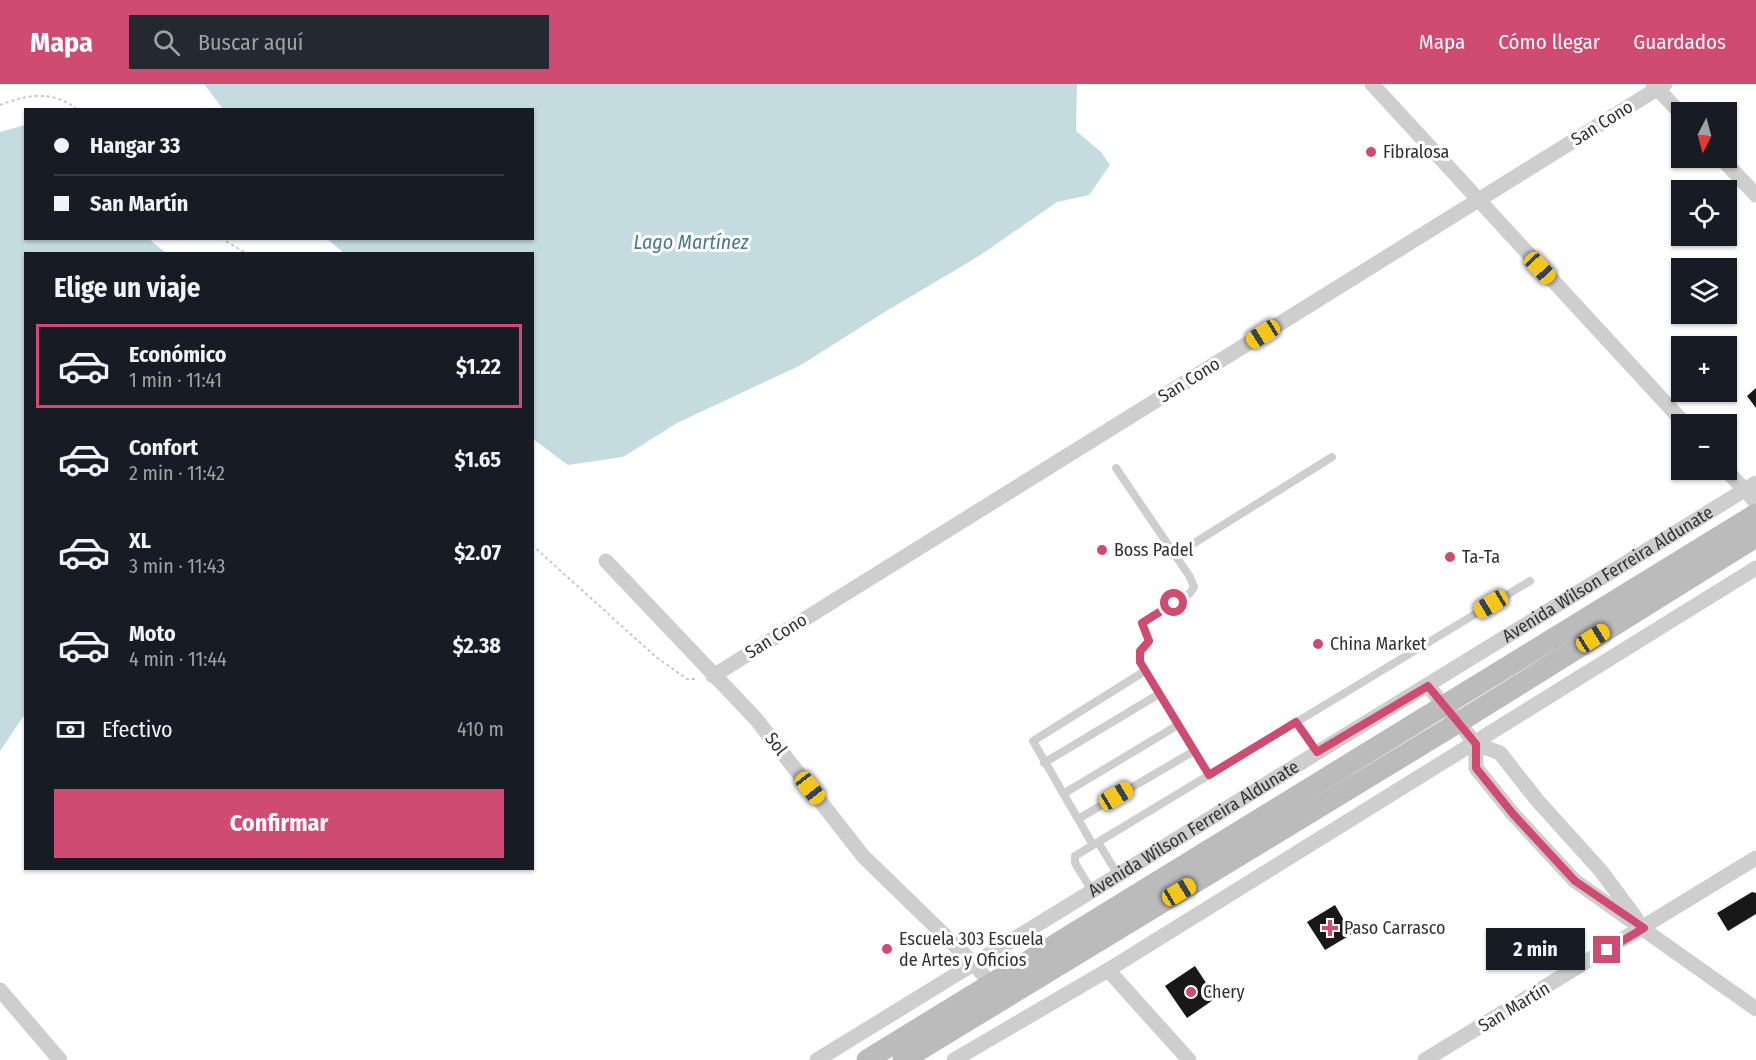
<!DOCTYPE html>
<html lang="es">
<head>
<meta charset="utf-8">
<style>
	body { margin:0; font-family:"Fira Sans Condensed",sans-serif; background:#242831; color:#f1f3f6; height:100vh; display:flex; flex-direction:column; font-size:22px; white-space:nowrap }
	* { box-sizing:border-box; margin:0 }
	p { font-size:20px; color:#9ea1a6 }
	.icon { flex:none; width:33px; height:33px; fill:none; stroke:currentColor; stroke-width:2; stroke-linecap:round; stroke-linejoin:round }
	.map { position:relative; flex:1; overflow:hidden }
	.panel { position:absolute; left:24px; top:168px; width:510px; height:618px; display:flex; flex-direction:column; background:#171b24; border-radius:0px; box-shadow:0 2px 4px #0004 }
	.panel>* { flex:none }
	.guide { position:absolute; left:24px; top:24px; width:510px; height:132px; border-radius:0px; box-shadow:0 2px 4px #0004; display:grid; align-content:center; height:132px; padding:0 30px; background:#171b24 }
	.needle { width:39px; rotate:186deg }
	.controls { position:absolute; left:1671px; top:18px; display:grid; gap:12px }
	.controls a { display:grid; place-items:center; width:66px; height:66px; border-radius:0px; background:#171b24; box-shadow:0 2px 4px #0004; font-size:30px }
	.end { position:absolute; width:27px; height:27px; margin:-14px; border:8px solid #d04b71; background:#fff; box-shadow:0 0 0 3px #fff }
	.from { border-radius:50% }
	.bubble { position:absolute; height:42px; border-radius:0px; background:#171b24; box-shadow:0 2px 4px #0004; font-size:20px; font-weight:700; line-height:42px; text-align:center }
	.car { position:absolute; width:18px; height:36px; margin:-18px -9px; border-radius:8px; box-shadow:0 0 4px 2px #0007; background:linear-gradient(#f5c518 24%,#345 0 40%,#f5c518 0 76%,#345 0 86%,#f5c518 0) }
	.guide b { display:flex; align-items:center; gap:21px; height:57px; font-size:22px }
	.guide b+b { border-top:2px solid #363941 }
	.guide i { width:15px; height:15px; background:#f1f3f6 }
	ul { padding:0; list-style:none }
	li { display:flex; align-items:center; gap:18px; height:84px; margin:0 12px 9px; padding:0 18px; border:3px solid transparent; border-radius:0px }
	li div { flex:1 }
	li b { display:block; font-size:22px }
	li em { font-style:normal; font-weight:700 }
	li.active { border-color:#d04b71 }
	li>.icon { width:54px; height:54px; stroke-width:1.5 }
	h2 { padding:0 30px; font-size:27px; line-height:72px }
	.pay { display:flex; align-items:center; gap:15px; height:66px; padding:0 30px; font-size:22px }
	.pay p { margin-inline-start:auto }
	.action { display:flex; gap:12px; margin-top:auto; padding:12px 30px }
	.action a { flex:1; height:69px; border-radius:0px; background:#d04b71; color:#fff; font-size:24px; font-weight:700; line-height:69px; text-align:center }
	header { display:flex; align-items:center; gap:36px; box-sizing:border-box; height:84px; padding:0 30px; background:#d04b71; color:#fff }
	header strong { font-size:28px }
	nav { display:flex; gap:33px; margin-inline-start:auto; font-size:21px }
	.search { width:420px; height:54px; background:#242831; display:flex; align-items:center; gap:15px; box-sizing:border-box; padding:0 21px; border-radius:0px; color:#9ea1a6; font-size:22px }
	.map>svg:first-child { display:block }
	.water { fill:#c4dbe0 }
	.building { fill:#181818 }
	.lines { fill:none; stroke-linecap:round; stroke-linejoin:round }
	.path { stroke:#c8c8c8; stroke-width:2; stroke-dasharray:3 3; stroke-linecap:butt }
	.service { stroke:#cecece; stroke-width:8 }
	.minor { stroke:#cecece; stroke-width:15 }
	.secondary { stroke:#bbb; stroke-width:21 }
	.route { stroke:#d04b71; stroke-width:8 }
	.poi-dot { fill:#d04b71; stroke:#fff; stroke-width:2 }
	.labels { text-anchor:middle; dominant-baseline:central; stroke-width:6; stroke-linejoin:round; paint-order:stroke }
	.street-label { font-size:18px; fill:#313131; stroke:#fff }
	.poi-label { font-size:18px; fill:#313131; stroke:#fff; text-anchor:start }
	.water-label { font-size:20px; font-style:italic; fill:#467a84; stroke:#fff }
</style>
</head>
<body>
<header>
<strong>Mapa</strong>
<div class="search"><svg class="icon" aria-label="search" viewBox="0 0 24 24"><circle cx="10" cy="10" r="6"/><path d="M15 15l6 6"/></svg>Buscar aquí</div>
<nav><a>Mapa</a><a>Cómo llegar</a><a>Guardados</a></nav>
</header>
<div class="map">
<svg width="1756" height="976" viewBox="0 0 1756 976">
	<rect width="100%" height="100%" fill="#fff"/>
	<path class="water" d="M 204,0 L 1077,0 L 1076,47 L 1101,68 L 1110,81 L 1089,111 L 1057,118 L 979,172 L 883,229 L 801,281 L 677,339 L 623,373 L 568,381 L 533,355 L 532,170 L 344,169 L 327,155 L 532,154 L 532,26 L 223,25 Z
		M 25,41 L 26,154 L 149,155 L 166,169 L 26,170 L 25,630 L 0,667 L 0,48 Z"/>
	<path class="building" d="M 1756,304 L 1756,324 L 1747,312 Z
		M 1752,808 L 1756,809 L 1756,830 L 1728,847 L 1717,829 Z
		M 1335,821 L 1352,850 L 1325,866 L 1307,838 Z
		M 1195,882 L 1216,914 L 1187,934 L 1165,902 Z"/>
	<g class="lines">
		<path class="path" d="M 0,21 C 28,10 53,6 78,26
			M 221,154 L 247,170
			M 532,461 L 656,573 L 687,595 L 698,595"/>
		<path class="service" d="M 1116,384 L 1190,493 L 1194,503 L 1190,509 L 1142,539 L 1149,557 C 1146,567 1138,565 1140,578 L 1209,691
			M 1175,471 L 1332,373
			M 1296,638 L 1317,668
			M 1044,679 L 1159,610
			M 1063,710 L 1178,641
			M 1078,735 L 1194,667
			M 1098,758 L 1118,791
			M 1093,761 L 1033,657 L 1145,587
			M 1092,807 L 1075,779 L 1075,772 L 1530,497"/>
		<g class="minor">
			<path d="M 1372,0 L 1685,340"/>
			<path d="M 1653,0 L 1682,31"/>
			<path d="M 1721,74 L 1756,111"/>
			<path d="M 1726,386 L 1756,418"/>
			<path d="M 606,477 L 756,635 L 863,772 L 974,880 L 991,900"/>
			<path d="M 713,592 L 1665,0"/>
			<path d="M 1428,602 L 1476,660"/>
			<path d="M 1476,660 L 1476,684 L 1513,730 L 1575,797 L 1756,925"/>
			<path d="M 1476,660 L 1500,669 L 1537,716 L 1601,787 L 1636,834"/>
			<path d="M 1108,886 L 1189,976"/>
			<path d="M 0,906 L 60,976"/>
			<path id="s1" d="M 817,976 L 1756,399"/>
			<path d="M 954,976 L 1108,886 L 1756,484"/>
			<path d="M 1425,976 L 1756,774"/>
		</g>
		<path class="secondary" d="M 867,976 L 1756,430
			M 903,976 L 1459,638 L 1756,453"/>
	</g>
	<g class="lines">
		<path class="route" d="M 1174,519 L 1142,539 L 1149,557 L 1140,567 L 1140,578 L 1209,691 L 1296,638 L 1317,668 L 1428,602 L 1476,660 L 1476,684 L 1513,730 L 1575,797 L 1644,844 L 1607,866"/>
	</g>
	<g class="poi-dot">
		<circle cx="1371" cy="68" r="6"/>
		<circle cx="1102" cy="466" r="6"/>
		<circle cx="1450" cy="473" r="6"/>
		<circle cx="1318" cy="560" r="6"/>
		<path d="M1327 835h6v6h6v6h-6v6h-6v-6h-6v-6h6z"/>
		<circle cx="887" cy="865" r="6"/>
		<circle cx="1191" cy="908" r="6"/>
	</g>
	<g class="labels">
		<g class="street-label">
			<text transform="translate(1602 39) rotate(-32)">San Cono</text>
			<text transform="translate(1189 296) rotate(-32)">San Cono</text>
			<text stroke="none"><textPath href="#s1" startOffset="928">Avenida Wilson Ferreira Aldunate</textPath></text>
			<text transform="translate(776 552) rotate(-32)">San Cono</text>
			<text transform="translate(776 660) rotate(52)">Sol</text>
			<text stroke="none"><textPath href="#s1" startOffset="442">Avenida Wilson Ferreira Aldunate</textPath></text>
			<text transform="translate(1514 923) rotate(-31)">San Martín</text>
		</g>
		<g class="poi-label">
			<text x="1383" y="68">Fibralosa</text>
			<text x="1114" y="466">Boss Padel</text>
			<text x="1462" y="473">Ta-Ta</text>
			<text x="1330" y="560">China Market</text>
			<text x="1344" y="844">Paso Carrasco</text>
			<text x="899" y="855">Escuela 303 Escuela<tspan x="899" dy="21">de Artes y Oficios</tspan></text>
			<text x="1203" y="908">Chery</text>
		</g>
		<g class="water-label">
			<text x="691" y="158">Lago Martínez</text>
		</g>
	</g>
</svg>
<div class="controls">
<a><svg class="needle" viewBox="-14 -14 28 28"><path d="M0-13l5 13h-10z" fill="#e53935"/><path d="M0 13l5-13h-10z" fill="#9ea1a6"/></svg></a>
<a><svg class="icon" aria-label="locate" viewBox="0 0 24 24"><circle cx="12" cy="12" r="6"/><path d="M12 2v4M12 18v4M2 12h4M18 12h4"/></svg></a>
<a><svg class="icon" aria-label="layers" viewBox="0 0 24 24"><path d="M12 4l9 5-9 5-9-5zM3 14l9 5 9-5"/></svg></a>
<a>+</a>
<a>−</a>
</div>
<i class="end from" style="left:1174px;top:519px"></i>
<i class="end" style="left:1607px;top:866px"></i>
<div class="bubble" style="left:1486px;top:844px;width:99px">2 min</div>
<i class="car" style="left:1540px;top:184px;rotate:137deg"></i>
<i class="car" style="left:1263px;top:250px;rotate:238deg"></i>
<i class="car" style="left:1491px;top:520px;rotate:239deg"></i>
<i class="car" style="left:1593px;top:554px;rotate:58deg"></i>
<i class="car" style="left:810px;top:704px;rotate:142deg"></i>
<i class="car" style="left:1116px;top:712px;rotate:59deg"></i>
<i class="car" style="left:1179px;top:808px;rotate:59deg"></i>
<div class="guide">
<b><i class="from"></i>Hangar 33</b>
<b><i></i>San Martín</b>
</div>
<section class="panel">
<h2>Elige un viaje</h2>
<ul>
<li class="active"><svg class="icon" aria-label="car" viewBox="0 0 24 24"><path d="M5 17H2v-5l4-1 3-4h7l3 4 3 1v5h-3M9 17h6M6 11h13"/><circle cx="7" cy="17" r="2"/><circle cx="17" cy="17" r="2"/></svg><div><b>Económico</b><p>1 min · 11:41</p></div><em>$1.22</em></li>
<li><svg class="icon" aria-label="car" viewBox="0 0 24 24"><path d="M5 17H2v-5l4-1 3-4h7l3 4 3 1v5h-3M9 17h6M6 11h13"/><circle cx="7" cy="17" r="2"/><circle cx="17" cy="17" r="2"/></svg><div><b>Confort</b><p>2 min · 11:42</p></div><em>$1.65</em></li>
<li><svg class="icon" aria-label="car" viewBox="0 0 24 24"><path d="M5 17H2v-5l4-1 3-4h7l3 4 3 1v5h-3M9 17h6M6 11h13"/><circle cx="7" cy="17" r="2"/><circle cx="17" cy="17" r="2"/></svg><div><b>XL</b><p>3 min · 11:43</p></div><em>$2.07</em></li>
<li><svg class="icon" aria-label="car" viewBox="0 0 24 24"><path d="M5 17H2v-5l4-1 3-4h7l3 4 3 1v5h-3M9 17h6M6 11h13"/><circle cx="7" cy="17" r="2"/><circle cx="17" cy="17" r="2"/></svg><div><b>Moto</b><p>4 min · 11:44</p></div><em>$2.38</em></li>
</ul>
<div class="pay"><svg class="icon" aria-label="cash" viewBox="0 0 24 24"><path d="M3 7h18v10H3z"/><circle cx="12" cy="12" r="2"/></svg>Efectivo<p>410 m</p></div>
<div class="action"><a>Confirmar</a></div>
</section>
</div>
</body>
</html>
